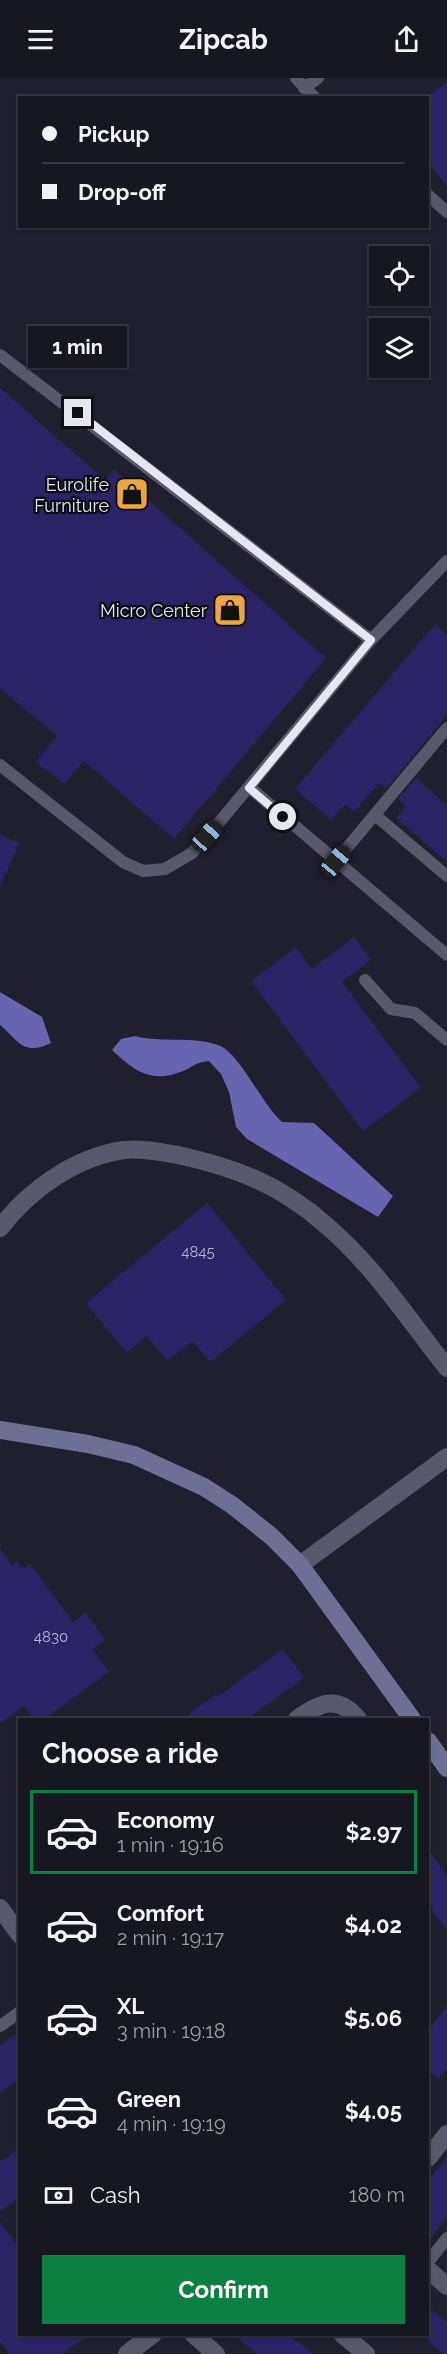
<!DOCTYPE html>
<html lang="en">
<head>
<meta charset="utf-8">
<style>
	body { margin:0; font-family:Raleway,sans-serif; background:#24242f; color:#f1f3f6; height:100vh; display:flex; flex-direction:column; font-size:22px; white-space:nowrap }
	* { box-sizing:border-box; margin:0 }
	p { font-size:20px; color:#9e9fa5 }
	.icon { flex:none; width:33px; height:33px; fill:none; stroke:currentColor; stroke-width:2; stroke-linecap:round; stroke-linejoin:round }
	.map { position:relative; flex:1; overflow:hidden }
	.drawer { position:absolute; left:18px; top:1640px; width:411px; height:618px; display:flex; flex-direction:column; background:#171722; border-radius:0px; box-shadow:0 2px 4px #0004,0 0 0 2px #363640 }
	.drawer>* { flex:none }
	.hud { position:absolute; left:18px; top:18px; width:411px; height:132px; border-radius:0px; box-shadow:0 2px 4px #0004,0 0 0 2px #363640; display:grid; align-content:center; height:132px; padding:0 24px; background:#171722 }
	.controls { position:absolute; left:369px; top:168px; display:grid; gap:12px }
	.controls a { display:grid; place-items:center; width:60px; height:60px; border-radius:0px; background:#171722; box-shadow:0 2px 4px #0004,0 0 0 2px #363640; font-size:30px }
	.end { position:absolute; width:27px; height:27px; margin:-14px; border:8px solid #e6e7f1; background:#111; box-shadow:0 0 0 3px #111 }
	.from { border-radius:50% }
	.bubble { position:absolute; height:42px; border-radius:0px; background:#171722; box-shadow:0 2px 4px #0004,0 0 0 2px #363640; font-size:20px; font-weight:700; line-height:42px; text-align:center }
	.car { position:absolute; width:18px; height:36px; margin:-18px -9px; border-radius:8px; box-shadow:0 0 4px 2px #0007; background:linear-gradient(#222 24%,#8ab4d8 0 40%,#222 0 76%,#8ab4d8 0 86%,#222 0) }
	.hud b { display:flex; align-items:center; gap:21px; height:57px; font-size:22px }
	.hud b+b { border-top:2px solid #363640 }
	.hud i { width:15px; height:15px; background:#f1f3f6 }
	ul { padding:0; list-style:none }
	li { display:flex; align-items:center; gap:18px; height:84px; margin:0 12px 9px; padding:0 12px; border:3px solid transparent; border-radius:0px }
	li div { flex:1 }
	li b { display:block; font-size:22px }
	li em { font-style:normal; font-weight:700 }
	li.current { border-color:#0b8043 }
	li>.icon { width:54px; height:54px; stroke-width:1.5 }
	h2 { padding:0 24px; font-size:27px; line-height:72px }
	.pay { display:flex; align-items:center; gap:15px; height:66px; padding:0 24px; font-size:22px }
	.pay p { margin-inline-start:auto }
	.primary-button { display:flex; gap:12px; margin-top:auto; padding:12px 24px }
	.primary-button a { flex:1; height:69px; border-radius:0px; background:#0b8043; color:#fff; font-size:24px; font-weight:700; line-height:69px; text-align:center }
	header { display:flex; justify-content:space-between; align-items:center; height:78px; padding:0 24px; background:#171722; font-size:27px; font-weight:700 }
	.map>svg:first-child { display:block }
	.water { fill:#6765af }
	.building { fill:#2c2367 }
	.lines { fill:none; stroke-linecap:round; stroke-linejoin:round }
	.lane { stroke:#58596a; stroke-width:12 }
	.street { stroke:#58596a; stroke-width:18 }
	.secondary { stroke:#6e6f94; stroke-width:18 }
	.route { stroke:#e6e7f1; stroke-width:8 }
	.labels { text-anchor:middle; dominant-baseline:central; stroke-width:4.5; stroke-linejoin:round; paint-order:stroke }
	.number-label { font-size:15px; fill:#b8b6ce }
	.poi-label { font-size:18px; fill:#e6e7f1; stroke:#0a0a10; text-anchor:end }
</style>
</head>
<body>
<header><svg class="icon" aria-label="menu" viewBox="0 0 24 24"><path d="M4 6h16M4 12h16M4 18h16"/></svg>Zipcab<svg class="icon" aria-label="share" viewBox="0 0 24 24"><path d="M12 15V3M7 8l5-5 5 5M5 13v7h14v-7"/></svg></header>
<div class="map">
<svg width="447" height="2276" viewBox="0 0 447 2276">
	<rect width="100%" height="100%" fill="#1f1f2e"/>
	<path class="water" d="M 0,914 L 42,939 L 51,965 C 23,978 20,964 0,947 Z
		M 135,958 C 161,965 192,958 218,967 C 239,974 261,1025 282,1044 L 314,1045 L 393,1118 L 378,1139 L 247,1061 L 236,1049 L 229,1014 L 221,996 L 209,983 C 193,985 195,988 183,993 C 152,1006 134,993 112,972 L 121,961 Z"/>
	<path class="building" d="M 447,4 L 447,109 L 428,83 L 428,18 Z
		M 0,310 L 105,402 L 114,391 L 326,580 L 174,761 L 84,683 L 64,706 L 36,684 L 57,658 L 0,610 Z
		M 435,546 L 447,557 L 447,637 L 386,711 L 379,705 L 354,734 L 345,726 L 331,742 L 295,711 Z
		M 416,700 L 447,727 L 447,784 L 396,740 L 406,728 L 398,721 Z
		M 0,756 L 20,765 L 0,808 Z
		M 354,859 L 371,882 L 342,904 L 421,1010 L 363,1053 L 251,903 L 296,869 L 312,891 Z
		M 207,1125 L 286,1222 L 210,1284 L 193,1263 L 167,1283 L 147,1258 L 127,1275 L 86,1225 Z
		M 0,1471 L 12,1487 L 17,1483 L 23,1491 L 30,1486 L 73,1544 L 85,1534 L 105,1562 L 93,1571 L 109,1594 L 44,1641 L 34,1641 L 24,1628 L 0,1645 Z
		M 283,1571 L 304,1600 L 247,1641 L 182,1641 L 216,1616 L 217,1619 Z
		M 428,1771 L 447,1798 L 447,1853 L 428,1826 Z
		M 447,1928 L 447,1991 L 438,2001 L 428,1993 L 428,1952 Z
		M 20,1953 L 20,2001 L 0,2015 L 0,1967 Z
		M 20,2070 L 20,2119 L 0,2133 L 0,2084 Z
		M 447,2079 L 447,2140 L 428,2164 L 428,2102 Z
		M 0,2144 L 20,2171 L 20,2256 L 90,2256 L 62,2276 L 9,2276 L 0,2263 Z
		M 428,2228 L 447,2244 L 447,2276 L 443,2276 L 428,2263 Z
		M 233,2256 L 288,2256 L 313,2276 L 257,2276 Z"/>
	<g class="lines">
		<path class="lane" d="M 296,0 L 315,20
			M 304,10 L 318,0
			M 428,117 L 447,134
			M 0,277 L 371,562
			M 0,687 L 123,784 L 143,793 L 165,791 L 192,775 L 222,741 L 371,562 L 447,483
			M 249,709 L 447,877
			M 375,737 L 447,798
			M 336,783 L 447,650
			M 365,902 L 391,931 L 415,935 L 447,962
			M 0,1948 L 20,1934
			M 428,2184 L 447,2160"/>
		<path class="street" d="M 0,1150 C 29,1112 75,1079 124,1072 C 141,1070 160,1074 178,1077 C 237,1090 281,1107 327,1148 C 374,1188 409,1242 447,1290
			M 300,1487 L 447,1379
			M 297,1641 C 319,1625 338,1616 358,1641
			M 0,1830 L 20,1857
			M 428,2080 L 447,2056
			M 428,2192 L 447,2208
			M 193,2256 L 216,2276
			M 342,2256 L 366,2276
			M 127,2276 L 153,2256"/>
		<path class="secondary" d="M 0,1352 L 88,1366 L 134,1377 L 204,1409 L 232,1427 L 271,1458 L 300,1487 L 412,1641
			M 428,1663 L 447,1690"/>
	</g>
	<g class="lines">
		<path class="route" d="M 78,335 L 371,562 L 249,710 L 283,739"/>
	</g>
	<defs>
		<symbol id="shop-square" viewBox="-11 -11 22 22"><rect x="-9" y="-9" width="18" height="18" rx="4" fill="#eea73c" stroke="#0a0a10"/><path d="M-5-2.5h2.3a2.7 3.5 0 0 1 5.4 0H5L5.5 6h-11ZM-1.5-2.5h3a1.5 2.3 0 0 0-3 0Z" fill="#111"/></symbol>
	</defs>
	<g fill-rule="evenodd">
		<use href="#shop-square" x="113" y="397" width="38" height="38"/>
		<use href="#shop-square" x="211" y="513" width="38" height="38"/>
	</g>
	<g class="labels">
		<g class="number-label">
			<text x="198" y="1174">4845</text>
			<text x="51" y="1559">4830</text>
		</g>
		<g class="poi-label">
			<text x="109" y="406">Eurolife<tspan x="109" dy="21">Furniture</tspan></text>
			<text x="207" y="532">Micro Center</text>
		</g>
	</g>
</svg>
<div class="controls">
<a><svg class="icon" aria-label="locate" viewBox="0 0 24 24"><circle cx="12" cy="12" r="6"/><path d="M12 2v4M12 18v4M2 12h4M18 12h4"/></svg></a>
<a><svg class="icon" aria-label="layers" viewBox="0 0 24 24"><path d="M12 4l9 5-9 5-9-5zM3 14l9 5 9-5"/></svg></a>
</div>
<i class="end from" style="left:283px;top:739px"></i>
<i class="end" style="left:78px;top:335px"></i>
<div class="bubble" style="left:28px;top:248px;width:99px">1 min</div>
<i class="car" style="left:207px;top:758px;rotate:42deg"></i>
<i class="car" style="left:336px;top:783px;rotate:40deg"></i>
<div class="hud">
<b><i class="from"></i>Pickup</b>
<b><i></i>Drop-off</b>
</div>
<section class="drawer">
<h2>Choose a ride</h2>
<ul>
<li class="current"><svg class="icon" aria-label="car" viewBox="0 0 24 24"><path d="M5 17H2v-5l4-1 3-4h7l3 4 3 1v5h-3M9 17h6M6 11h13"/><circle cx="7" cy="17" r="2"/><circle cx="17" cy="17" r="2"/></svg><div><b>Economy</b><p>1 min · 19:16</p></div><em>$2.97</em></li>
<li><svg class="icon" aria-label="car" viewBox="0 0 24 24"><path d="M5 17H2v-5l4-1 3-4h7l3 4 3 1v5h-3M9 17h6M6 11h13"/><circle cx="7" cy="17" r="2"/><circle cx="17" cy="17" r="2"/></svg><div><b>Comfort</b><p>2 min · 19:17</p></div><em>$4.02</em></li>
<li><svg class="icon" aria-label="car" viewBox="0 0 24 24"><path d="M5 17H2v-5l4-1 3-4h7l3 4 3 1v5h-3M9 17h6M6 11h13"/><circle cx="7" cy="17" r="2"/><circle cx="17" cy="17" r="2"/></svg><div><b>XL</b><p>3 min · 19:18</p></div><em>$5.06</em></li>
<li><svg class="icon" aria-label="car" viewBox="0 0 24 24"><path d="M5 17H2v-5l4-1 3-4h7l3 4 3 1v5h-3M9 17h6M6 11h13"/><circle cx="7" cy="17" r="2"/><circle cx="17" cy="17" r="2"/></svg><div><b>Green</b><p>4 min · 19:19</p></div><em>$4.05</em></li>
</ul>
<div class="pay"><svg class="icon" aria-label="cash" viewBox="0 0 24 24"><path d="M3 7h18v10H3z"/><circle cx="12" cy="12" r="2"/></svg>Cash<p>180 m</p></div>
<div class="primary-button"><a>Confirm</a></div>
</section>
</div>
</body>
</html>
